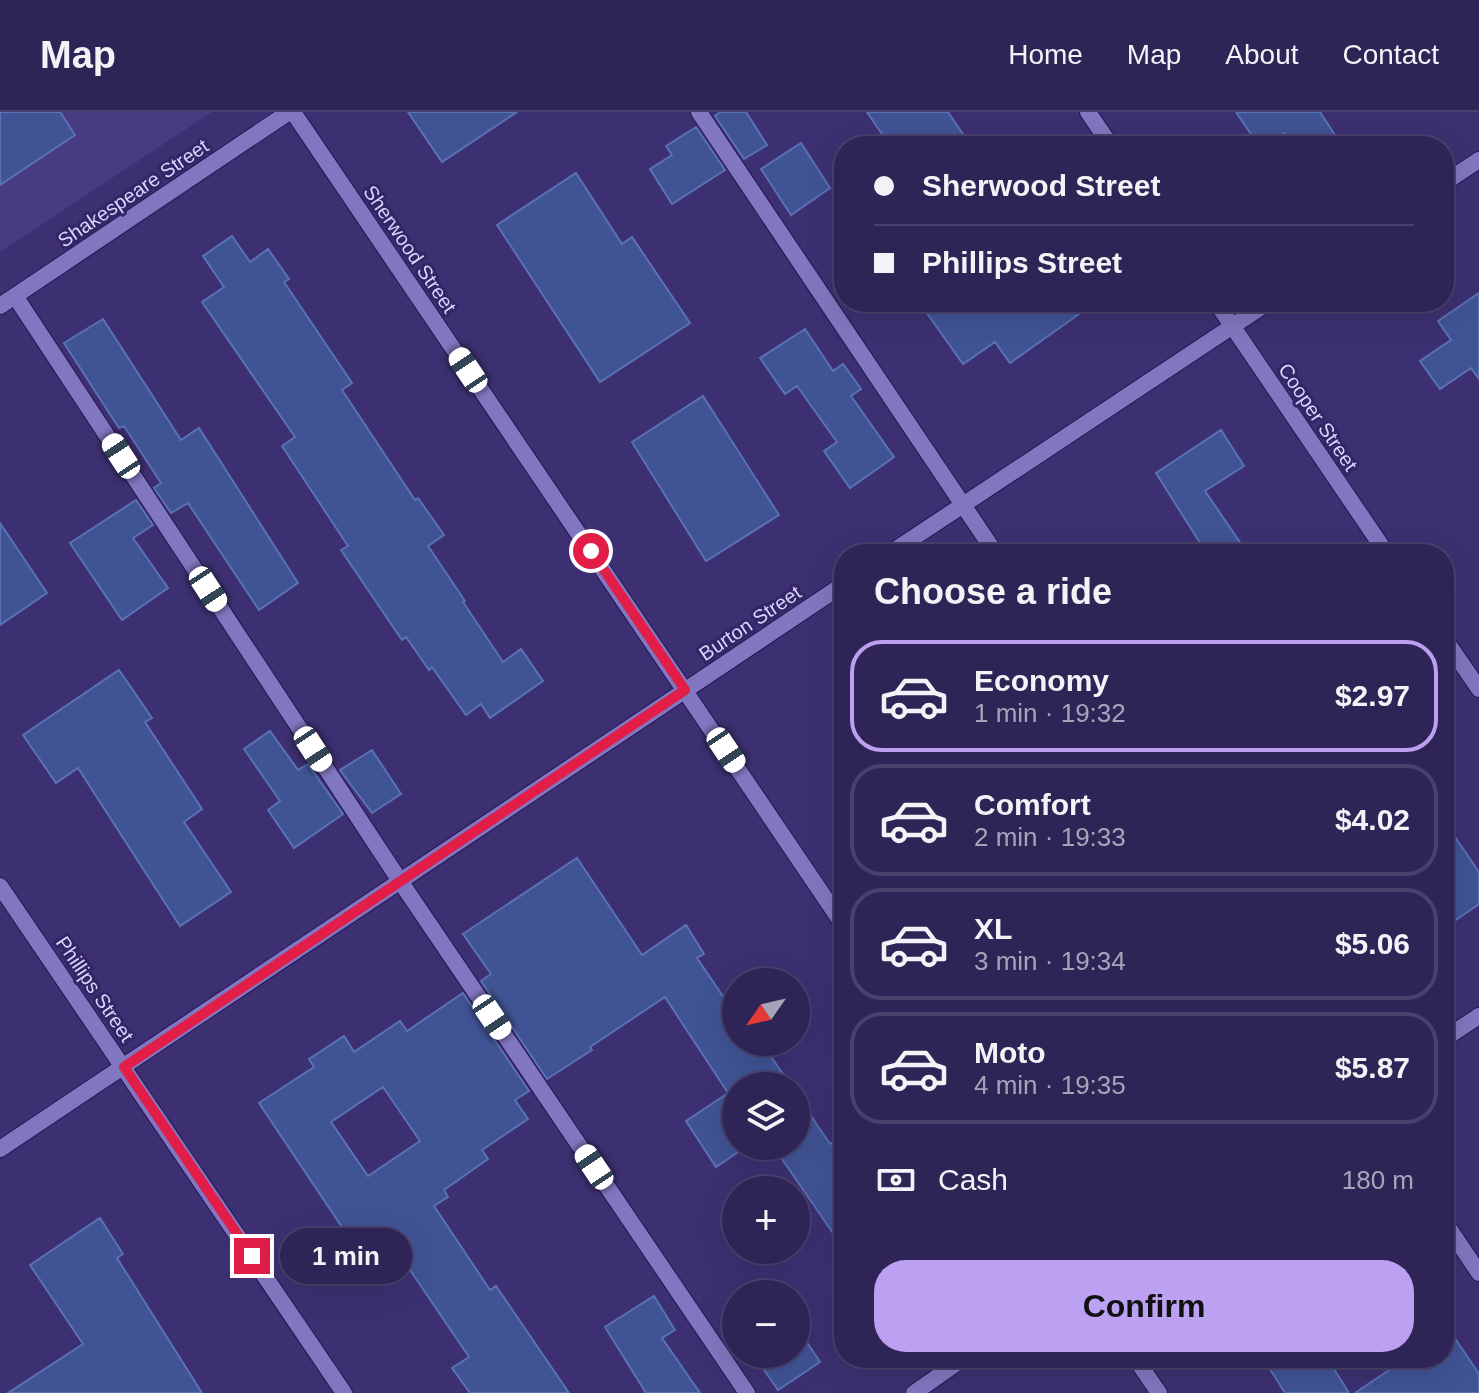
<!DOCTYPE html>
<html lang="en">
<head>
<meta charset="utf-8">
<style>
	body { margin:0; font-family:Helvetica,sans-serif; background:#362c5c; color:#f1f3f6; height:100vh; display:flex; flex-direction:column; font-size:30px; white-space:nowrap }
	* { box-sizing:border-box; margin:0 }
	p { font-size:26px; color:#a7a4b9 }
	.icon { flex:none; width:44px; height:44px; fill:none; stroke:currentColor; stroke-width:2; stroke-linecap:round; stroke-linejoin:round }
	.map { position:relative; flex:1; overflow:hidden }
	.drawer { position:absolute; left:834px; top:432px; width:620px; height:824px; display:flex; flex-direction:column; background:#2e2456; border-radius:32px; box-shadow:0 8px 32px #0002,0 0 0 2px #49416c }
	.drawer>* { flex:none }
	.banner { position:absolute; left:834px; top:24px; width:620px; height:176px; border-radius:32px; box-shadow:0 8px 32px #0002,0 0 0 2px #49416c; display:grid; align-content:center; height:176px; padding:0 40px; background:#2e2456 }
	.needle { width:52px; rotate:236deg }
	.fabs { position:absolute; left:722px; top:856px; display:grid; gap:16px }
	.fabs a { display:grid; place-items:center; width:88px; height:88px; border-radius:50%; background:#2e2456; box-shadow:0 8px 32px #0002,0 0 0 2px #49416c; font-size:40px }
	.end { position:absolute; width:36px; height:36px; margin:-18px; border:10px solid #e11d48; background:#fff; box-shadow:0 0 0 4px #fff }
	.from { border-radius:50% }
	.bubble { position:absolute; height:56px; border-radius:28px; background:#2e2456; box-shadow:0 8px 32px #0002,0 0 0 2px #49416c; font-size:26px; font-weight:700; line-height:56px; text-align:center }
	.car { position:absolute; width:24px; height:48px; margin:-24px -12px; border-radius:10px; box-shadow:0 0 6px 2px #0007; background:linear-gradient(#fff 24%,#345 0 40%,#fff 0 76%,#345 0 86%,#fff 0) }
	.banner b { display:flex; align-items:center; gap:28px; height:76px; font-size:30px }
	.banner b+b { border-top:2px solid #49416c }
	.banner i { width:20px; height:20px; background:#f1f3f6 }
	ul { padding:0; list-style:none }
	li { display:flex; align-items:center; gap:24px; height:112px; margin:0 16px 12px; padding:0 24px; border:4px solid #49416c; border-radius:32px }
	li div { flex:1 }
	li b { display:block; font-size:30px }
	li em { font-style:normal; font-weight:700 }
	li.current { border-color:#bca0f2 }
	li>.icon { width:72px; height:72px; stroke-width:1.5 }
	h2 { padding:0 40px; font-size:36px; line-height:96px }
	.pay { display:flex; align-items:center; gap:20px; height:88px; padding:0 40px; font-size:30px }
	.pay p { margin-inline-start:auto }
	.action { display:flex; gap:16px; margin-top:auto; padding:16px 40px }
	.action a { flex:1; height:92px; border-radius:32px; background:#bca0f2; color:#111; font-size:32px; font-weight:700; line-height:92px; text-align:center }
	header { display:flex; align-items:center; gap:48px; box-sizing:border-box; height:112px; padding:0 40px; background:#2e2456; border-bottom:2px solid #49416c }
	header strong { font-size:38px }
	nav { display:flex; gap:44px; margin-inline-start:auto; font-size:28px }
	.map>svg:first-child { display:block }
	.built { fill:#493b82 }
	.building { fill:#405394; stroke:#5a71b4; stroke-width:2; fill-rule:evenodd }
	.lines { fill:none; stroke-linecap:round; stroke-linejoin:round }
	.service-casing { stroke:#261454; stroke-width:18 }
	.minor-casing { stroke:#261454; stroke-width:18 }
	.service { stroke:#8177c0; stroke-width:16 }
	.minor { stroke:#8177c0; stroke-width:16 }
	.route { stroke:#e11d48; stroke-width:10 }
	.labels { text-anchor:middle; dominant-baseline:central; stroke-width:6; stroke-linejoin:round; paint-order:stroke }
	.street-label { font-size:20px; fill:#d9d6fd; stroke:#332566 }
</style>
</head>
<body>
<header>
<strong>Map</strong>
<nav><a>Home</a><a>Map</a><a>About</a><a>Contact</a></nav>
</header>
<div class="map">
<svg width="1479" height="1281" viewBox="0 0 1479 1281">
	<rect width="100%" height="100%" fill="#3d3072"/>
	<path class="built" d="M 0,0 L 212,0 L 0,140 Z"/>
	<path class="building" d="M 0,0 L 60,0 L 75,23 L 0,73 Z
		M 408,0 L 517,0 L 442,50 Z
		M 720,0 L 746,0 L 767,33 L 744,47 L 715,4 Z
		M 867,0 L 948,0 L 971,34 L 890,34 Z
		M 1236,0 L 1320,0 L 1342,34 L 1294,34 L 1285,21 L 1265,34 L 1259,34 Z
		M 696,15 L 725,58 L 672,92 L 650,57 L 672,43 L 666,34 Z
		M 801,31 L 830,76 L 791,103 L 761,57 Z
		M 576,61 L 622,132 L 632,125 L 690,211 L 600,270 L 497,113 Z
		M 232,124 L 250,150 L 268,137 L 289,167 L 284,170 L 352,271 L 342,278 L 415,388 L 418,386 L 444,423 L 428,434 L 465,489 L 463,490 L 503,550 L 521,537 L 543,569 L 490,606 L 481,592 L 466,603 L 432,555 L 429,558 L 406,525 L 402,528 L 341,438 L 348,434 L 282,334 L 295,325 L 202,190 L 224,175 L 203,144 Z
		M 1479,181 L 1479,267 L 1471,256 L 1440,277 L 1420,249 L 1451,228 L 1438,209 Z
		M 919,190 L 1096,190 L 1010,251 L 995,230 L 963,252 Z
		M 103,207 L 181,328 L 199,316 L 298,471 L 259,498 L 188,391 L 171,401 L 154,376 L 161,371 L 124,314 L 119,316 L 64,231 Z
		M 805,217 L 833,259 L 843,252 L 861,277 L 851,284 L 894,345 L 850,376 L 824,339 L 837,330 L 797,274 L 785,282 L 760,246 Z
		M 703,284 L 779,403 L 706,449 L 632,330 Z
		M 1221,318 L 1244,354 L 1205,379 L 1248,442 L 1207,442 L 1156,361 Z
		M 136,388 L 153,413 L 133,426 L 168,476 L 122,508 L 70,431 Z
		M 0,411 L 47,481 L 0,513 Z
		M 119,558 L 152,606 L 145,610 L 202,697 L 184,710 L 231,780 L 180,814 L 78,656 L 56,671 L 23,623 Z
		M 270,619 L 298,658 L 308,652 L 343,702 L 294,736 L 268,698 L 280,689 L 244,637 Z
		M 372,638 L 401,682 L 372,701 L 340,658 Z
		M 1444,709 L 1479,760 L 1479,792 L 1444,816 Z
		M 577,746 L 642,843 L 686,813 L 704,842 L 697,846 L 733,899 L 736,897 L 736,930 L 761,930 L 791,974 L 736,974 L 736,1034 L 747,1034 L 716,1055 L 686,1009 L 728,981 L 665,885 L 590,935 L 592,938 L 547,967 L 481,869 L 491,862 L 463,822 Z
		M 463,881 L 529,979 L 515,988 L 528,1007 L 482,1038 L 488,1047 L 444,1078 L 448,1085 L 434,1094 L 490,1178 L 496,1174 L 569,1281 L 470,1281 L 452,1256 L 469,1245 L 383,1118 L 356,1136 L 259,991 L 314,955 L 309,947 L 344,924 L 354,940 L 400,909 L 407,919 ZM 383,975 L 420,1029 L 368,1064 L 331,1010 Z
		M 796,982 L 830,1032 L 844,1023 L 844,1137 L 773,1034 L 796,1034 Z
		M 100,1106 L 123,1142 L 117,1146 L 202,1281 L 8,1281 L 83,1232 L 30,1153 Z
		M 654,1184 L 675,1218 L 662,1226 L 700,1281 L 646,1281 L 605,1215 Z
		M 1444,1210 L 1479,1262 L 1479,1281 L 1355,1281 L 1407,1246 L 1444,1246 Z
		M 796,1214 L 820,1250 L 778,1278 L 753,1242 L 796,1242 Z
		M 1263,1246 L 1327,1246 L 1349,1281 L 1285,1281 Z"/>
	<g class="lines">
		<defs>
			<path id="service" d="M 699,0 L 996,442
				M 15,184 L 400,769 L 747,1281
				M 1444,1109 L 1479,1161"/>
			<path id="minor" d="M 293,0 L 844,814
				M 1088,0 L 1111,34
				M 1444,71 L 1479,48
				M 1216,190 L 1387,442
				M 0,194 L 289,0
				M 889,442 L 1269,190
				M 1444,526 L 1479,577
				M 0,774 L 344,1281
				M 1444,927 L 1479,904
				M 0,1037 L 844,472
				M 1135,1246 L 1159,1281
				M 914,1281 L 964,1246"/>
		</defs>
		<use href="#service" class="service-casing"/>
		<use href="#minor" class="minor-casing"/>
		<use href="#service" class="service"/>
		<use href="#minor" class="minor"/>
	</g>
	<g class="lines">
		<path class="route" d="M 252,1144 L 124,955 L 685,578 L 591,439"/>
	</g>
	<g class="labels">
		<g class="street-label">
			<text transform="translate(133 81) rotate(-34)">Shakespeare Street</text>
			<text transform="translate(410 137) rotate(56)">Sherwood Street</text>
			<text transform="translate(1318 305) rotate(56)">Cooper Street</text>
			<text transform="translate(750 511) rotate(-34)">Burton Street</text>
			<text transform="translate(95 877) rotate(56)">Phillips Street</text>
		</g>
	</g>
</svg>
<div class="fabs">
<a><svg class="needle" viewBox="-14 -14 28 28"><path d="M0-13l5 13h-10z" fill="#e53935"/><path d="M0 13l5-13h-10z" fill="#a7a4b9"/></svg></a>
<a><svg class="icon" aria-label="layers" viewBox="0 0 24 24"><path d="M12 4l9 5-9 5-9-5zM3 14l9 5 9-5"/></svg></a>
<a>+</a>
<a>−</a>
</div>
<i class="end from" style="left:591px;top:439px"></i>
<i class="end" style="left:252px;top:1144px"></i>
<div class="bubble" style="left:280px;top:1116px;width:132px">1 min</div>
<i class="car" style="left:468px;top:258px;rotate:326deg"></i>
<i class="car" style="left:121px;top:344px;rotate:327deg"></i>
<i class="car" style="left:208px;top:477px;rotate:147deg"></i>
<i class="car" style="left:313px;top:637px;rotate:147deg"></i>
<i class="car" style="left:726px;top:638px;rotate:146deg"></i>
<i class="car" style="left:492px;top:905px;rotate:146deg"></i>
<i class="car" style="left:594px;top:1055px;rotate:326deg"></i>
<div class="banner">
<b><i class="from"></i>Sherwood Street</b>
<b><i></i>Phillips Street</b>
</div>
<section class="drawer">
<h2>Choose a ride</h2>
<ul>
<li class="current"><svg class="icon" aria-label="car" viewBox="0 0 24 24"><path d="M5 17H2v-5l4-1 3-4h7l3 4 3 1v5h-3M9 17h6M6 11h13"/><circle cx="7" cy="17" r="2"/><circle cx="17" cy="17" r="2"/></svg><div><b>Economy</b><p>1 min · 19:32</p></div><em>$2.97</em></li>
<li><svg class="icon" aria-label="car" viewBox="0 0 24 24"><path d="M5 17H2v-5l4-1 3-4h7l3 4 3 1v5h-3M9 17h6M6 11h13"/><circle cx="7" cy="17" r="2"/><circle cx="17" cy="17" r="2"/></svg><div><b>Comfort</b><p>2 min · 19:33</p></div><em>$4.02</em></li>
<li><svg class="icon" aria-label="car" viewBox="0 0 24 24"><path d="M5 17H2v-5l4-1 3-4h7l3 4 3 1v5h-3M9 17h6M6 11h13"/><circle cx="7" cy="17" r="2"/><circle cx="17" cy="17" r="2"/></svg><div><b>XL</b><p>3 min · 19:34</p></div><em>$5.06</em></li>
<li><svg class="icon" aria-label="car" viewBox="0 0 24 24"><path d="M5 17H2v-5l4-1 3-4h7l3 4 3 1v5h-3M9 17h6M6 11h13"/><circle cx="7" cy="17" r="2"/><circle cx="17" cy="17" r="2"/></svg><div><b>Moto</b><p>4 min · 19:35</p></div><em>$5.87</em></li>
</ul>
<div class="pay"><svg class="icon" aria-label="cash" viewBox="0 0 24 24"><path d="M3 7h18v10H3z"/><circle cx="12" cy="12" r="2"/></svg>Cash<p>180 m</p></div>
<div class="action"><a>Confirm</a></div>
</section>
</div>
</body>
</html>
